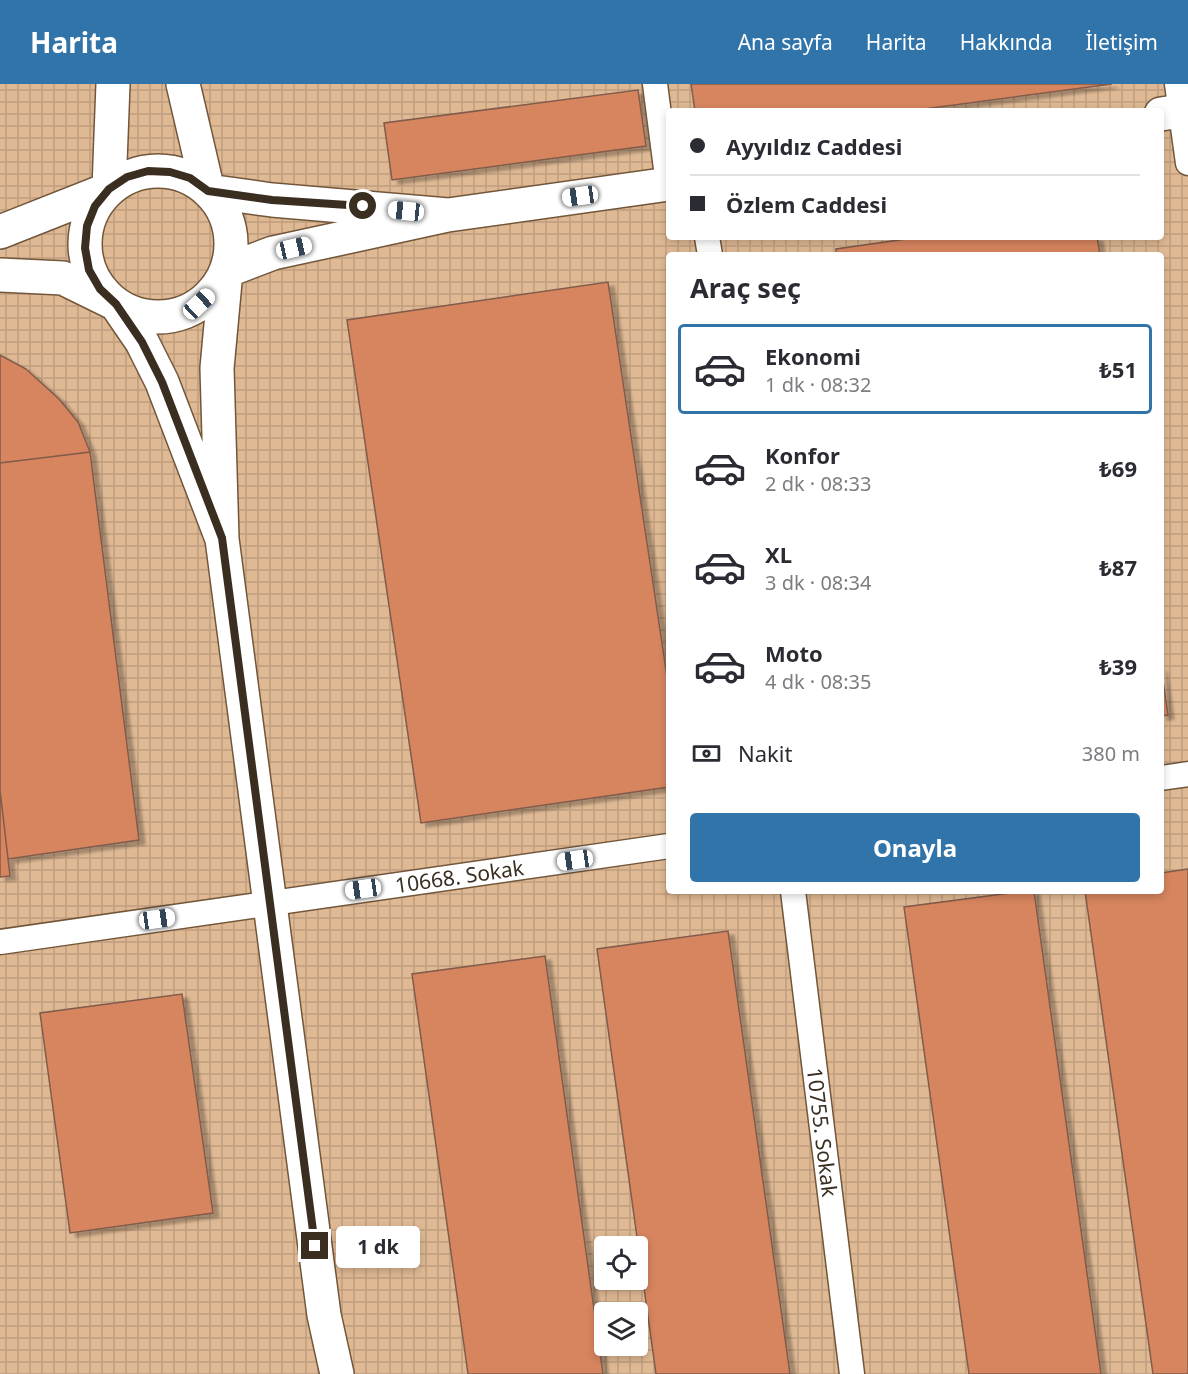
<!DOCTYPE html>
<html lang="tr">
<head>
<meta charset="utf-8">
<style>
	body { margin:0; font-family:"Noto Sans",sans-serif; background:#f2f2f3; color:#2b2b33; height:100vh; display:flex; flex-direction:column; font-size:22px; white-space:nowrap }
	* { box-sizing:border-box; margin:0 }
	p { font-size:20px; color:#7c7c81 }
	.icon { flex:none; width:33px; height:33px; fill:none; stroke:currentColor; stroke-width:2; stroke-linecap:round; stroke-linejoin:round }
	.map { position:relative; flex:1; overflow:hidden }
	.details { position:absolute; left:666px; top:168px; width:498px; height:642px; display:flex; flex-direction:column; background:#fff; border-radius:6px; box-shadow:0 3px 9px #0003 }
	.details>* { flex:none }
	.guide { position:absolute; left:666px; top:24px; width:498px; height:132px; border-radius:6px; box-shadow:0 3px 9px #0003; display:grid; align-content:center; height:132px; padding:0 24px; background:#fff }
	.controls { position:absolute; left:594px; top:1152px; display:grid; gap:12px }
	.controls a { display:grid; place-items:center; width:54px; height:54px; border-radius:6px; background:#fff; box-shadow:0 3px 9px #0003; font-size:30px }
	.end { position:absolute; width:27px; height:27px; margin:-14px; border:8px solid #3a2e21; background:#fff; box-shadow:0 0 0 3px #fff }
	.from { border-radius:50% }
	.bubble { position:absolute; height:42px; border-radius:6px; background:#fff; box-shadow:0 3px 9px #0003; font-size:20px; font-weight:700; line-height:42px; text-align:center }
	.car { position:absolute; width:18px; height:36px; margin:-18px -9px; border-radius:8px; box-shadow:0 0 4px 2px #0007; background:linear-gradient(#fff 24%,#345 0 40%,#fff 0 76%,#345 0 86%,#fff 0) }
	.guide b { display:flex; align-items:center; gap:21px; height:57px; font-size:22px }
	.guide b+b { border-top:2px solid #e1e1e2 }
	.guide i { width:15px; height:15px; background:#2b2b33 }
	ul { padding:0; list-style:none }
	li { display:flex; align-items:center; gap:18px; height:90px; margin:0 12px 9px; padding:0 12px; border:3px solid transparent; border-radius:6px }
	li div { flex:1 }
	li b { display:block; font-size:22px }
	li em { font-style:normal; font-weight:700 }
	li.current { border-color:#3074a9 }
	li>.icon { width:54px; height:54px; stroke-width:1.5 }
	h2 { padding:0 24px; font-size:27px; line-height:72px }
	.pay { display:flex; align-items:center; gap:15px; height:66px; padding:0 24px; font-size:22px }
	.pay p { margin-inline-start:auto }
	.action { display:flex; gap:12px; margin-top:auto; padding:12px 24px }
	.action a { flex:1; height:69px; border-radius:6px; background:#3074a9; color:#fff; font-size:24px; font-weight:700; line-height:69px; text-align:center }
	header { display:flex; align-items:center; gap:36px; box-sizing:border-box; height:84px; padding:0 30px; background:#3074a9; color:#fff }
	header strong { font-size:28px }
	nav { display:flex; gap:33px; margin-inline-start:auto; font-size:21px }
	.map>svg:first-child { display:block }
	.industrial { fill:url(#industrial-grid); fill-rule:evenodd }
	.building { fill:#d7855f; stroke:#815c4b; stroke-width:1.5; filter:url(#shadow) }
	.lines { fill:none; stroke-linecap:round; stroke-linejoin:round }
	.street-casing { stroke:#72563a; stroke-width:27 }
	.secondary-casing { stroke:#72563a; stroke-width:36 }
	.street { stroke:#fff; stroke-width:24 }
	.secondary { stroke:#fff; stroke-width:33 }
	.route { stroke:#3a2e21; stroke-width:8 }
	.labels { text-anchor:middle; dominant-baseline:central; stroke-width:5; stroke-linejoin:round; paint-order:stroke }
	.street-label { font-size:21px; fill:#3a2e21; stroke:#f8e7d7 }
</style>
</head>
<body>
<header>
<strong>Harita</strong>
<nav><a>Ana sayfa</a><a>Harita</a><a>Hakkında</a><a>İletişim</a></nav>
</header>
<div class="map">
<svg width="1188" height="1290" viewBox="0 0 1188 1290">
	<defs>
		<pattern id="industrial-grid" width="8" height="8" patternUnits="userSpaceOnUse" patternTransform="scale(1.5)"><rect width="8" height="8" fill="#dfb994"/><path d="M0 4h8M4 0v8" fill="none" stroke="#c09f7f"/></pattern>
		<filter id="shadow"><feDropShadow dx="6" dy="4" stdDeviation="1.5" flood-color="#0004"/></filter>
	</defs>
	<rect width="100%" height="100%" fill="#e3c3a4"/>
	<path class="industrial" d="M 0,0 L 1188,0 L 1188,1290 L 0,1290 ZM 669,27 L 1161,27 L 1161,153 L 669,153 ZM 669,171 L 1161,171 L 1161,807 L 669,807 ZM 604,1162 L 638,1162 L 638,1196 L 604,1196 ZM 604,1228 L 638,1228 L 638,1262 L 604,1262 Z"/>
	<path class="building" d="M 691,0 L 1112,0 L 909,27 L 695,27 Z
		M 638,6 L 646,62 L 392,96 L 384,39 Z
		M 920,153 L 1097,153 L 1100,171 L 836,171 L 836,165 Z
		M 608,198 L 669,606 L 669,703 L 421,739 L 347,236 Z
		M 0,271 L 26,285 L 59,315 L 78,338 L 90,368 L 0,379 Z
		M 90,368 L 139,756 L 8,775 L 0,706 L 0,379 Z
		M 1161,583 L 1168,631 L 1161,632 Z
		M 0,706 L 10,792 L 0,793 Z
		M 1188,785 L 1188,1290 L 1153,1290 L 1085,807 L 1161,807 L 1161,789 Z
		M 1025,807 L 1034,807 L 1101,1290 L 969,1290 L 904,823 Z
		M 728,847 L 790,1290 L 656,1290 L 597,865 Z
		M 545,872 L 603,1290 L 468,1290 L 412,890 Z
		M 182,910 L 213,1129 L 70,1149 L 40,929 Z"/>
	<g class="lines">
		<defs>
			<g id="street">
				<path d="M 655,0 L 668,100"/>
				<path d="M 1177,0 L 1188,79"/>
				<path d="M 707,153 L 710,171"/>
				<path d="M 1161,694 L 1188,690"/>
				<path id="s1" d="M 793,807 L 852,1290"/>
				<path id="s2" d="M 0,858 L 669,762"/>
			</g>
			<path id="secondary" d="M 1161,30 L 1188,26
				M85 160a73 73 0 1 1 146 0a73 73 0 1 1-146 0Z
				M 448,131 L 669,100
				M 0,148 L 109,105 L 113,0
				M 0,191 L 63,194 L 116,220 L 142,258 L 162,298 L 222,455 L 217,284 L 226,187 L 273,169 L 448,131 L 272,116 L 208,107 L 183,0
				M 222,455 L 324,1231 L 337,1290"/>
		</defs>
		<use href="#street" class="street-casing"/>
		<use href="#secondary" class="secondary-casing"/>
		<use href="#street" class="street"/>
		<use href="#secondary" class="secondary"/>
	</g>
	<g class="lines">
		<path class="route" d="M 315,1162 L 222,454 L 162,298 L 142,258 L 116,220 L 100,205 L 89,186 L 85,164 L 87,142 L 95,122 L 109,105 L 127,93 L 148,87 L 170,88 L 190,94 L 208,107 L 272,116 L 363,122"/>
	</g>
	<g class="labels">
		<g class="street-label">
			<text stroke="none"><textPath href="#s2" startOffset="464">10668. Sokak</textPath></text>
			<text stroke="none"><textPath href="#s1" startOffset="243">10755. Sokak</textPath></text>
		</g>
	</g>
</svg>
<div class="controls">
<a><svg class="icon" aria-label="locate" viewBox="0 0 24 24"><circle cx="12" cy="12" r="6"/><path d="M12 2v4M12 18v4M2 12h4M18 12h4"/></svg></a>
<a><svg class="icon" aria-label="layers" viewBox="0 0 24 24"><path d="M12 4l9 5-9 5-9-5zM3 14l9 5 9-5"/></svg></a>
</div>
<i class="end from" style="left:363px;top:122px"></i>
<i class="end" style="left:315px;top:1162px"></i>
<div class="bubble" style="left:336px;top:1142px;width:84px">1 dk</div>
<i class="car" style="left:580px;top:112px;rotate:262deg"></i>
<i class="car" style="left:406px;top:127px;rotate:276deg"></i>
<i class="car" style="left:294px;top:164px;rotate:77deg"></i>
<i class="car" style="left:199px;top:220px;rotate:47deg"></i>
<i class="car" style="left:575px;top:776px;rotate:262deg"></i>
<i class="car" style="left:363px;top:805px;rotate:262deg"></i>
<i class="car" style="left:157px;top:835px;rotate:82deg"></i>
<div class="guide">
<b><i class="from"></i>Ayyıldız Caddesi</b>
<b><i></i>Özlem Caddesi</b>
</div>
<section class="details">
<h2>Araç seç</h2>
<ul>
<li class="current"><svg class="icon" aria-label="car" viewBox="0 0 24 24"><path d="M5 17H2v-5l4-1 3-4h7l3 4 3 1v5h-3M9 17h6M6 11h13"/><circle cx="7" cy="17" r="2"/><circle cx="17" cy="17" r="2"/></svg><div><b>Ekonomi</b><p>1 dk · 08:32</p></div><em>₺51</em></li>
<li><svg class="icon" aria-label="car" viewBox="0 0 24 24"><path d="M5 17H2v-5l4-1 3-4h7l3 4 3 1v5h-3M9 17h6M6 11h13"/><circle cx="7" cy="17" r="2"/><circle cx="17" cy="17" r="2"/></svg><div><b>Konfor</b><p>2 dk · 08:33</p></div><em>₺69</em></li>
<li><svg class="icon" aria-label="car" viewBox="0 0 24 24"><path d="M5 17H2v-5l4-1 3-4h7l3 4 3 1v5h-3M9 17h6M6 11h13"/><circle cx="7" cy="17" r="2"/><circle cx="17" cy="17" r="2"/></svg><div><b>XL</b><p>3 dk · 08:34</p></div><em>₺87</em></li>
<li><svg class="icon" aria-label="car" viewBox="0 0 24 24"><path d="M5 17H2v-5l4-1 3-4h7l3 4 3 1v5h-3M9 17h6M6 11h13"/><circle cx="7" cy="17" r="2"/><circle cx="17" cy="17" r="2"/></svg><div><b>Moto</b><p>4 dk · 08:35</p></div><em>₺39</em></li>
</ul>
<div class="pay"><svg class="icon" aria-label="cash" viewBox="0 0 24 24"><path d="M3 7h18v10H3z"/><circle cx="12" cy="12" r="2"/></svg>Nakit<p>380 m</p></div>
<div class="action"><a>Onayla</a></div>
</section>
</div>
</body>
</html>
